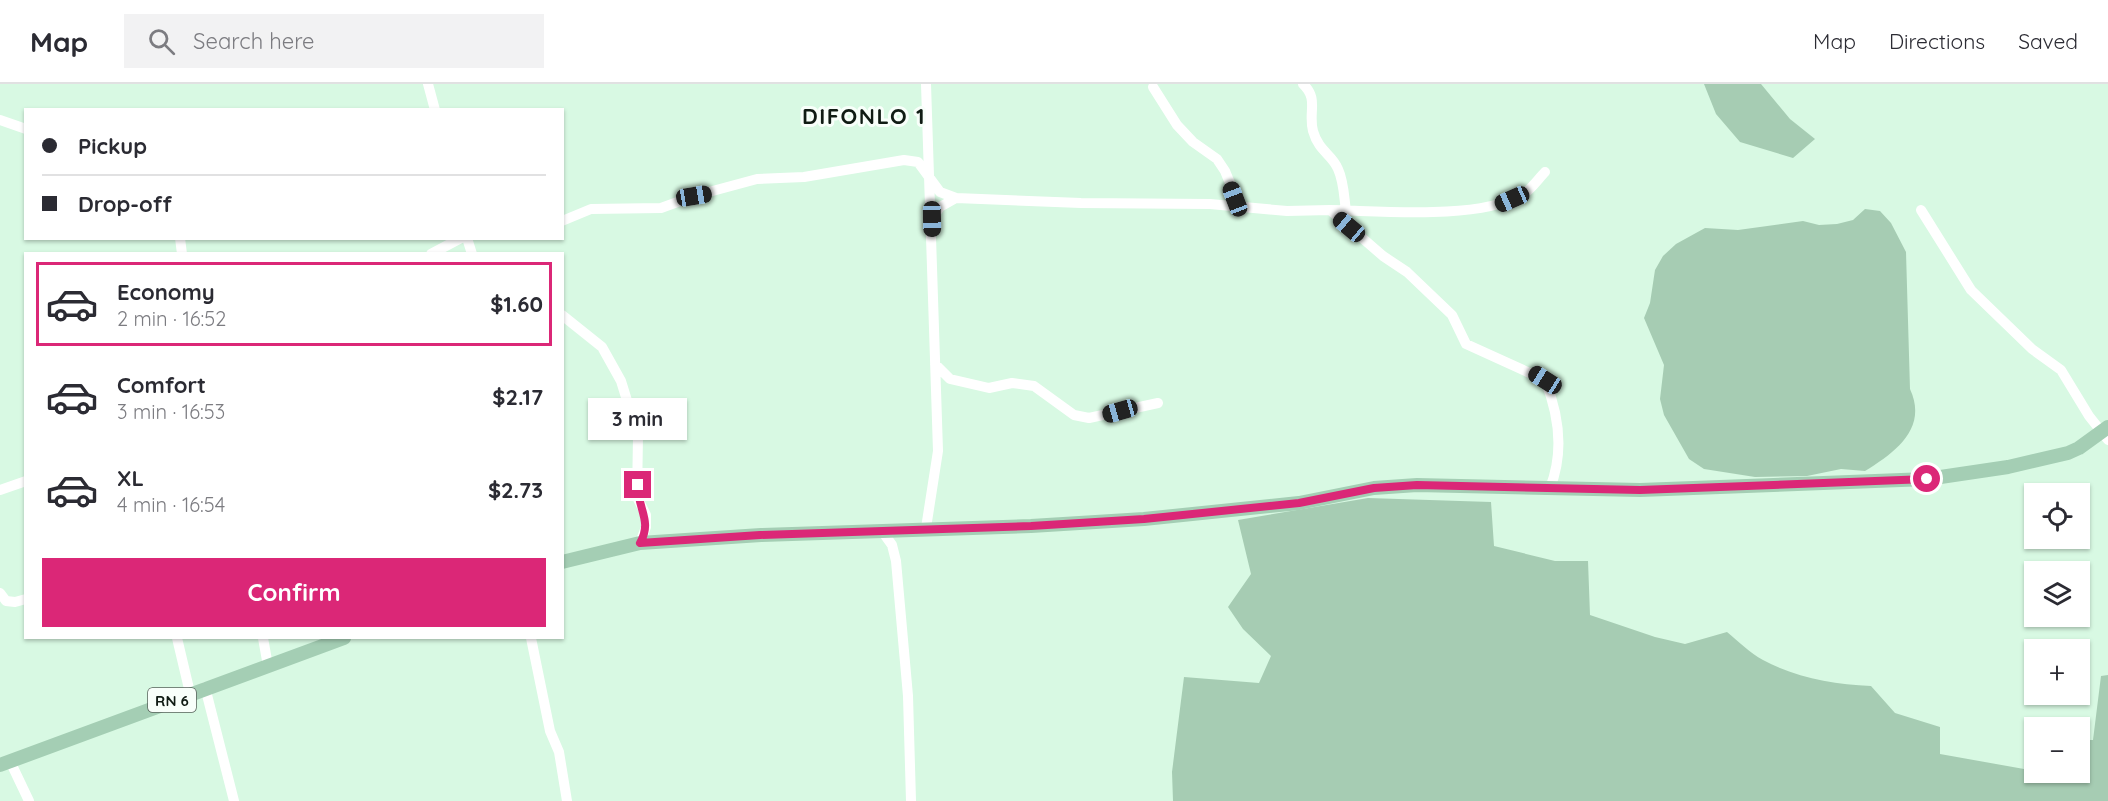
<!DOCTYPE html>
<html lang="en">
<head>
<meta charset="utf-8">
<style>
	body { margin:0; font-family:Quicksand,sans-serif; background:#f2f2f3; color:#2b2b33; height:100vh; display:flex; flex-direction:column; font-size:22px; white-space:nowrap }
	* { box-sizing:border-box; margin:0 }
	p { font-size:20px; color:#7c7c81 }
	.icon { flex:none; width:33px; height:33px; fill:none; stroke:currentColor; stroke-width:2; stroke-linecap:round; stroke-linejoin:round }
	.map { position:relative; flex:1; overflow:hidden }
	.panel { position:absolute; left:24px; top:168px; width:540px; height:387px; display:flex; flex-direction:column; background:#fff; border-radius:0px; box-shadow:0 2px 4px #0004 }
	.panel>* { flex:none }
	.banner { position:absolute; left:24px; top:24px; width:540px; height:132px; border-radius:0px; box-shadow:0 2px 4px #0004; display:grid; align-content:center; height:132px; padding:0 18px; background:#fff }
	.tools { position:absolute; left:2024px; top:399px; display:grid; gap:12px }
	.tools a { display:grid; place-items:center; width:66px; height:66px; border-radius:0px; background:#fff; box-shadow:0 2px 4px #0004; font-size:30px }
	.end { position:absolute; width:27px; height:27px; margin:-14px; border:8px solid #db2777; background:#fff; box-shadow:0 0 0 3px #fff }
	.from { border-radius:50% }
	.bubble { position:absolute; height:42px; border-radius:0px; background:#fff; box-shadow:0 2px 4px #0004; font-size:20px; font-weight:700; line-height:42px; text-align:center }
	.car { position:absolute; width:18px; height:36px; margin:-18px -9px; border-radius:8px; box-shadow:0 0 4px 2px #0007; background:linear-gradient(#222 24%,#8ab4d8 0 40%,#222 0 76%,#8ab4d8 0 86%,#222 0) }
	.banner b { display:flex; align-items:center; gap:21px; height:57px; font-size:22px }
	.banner b+b { border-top:2px solid #e1e1e2 }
	.banner i { width:15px; height:15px; background:#2b2b33 }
	ul { padding:10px 0 0; list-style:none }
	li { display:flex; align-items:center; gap:18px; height:84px; margin:0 12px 9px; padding:0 6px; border:3px solid transparent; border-radius:0px }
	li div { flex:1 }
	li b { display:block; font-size:22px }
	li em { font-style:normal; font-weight:700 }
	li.selected { border-color:#db2777 }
	li>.icon { width:54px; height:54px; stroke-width:1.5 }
	.button { display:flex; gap:12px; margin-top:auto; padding:12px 18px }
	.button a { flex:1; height:69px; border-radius:0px; background:#db2777; color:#fff; font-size:24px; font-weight:700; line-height:69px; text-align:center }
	header { display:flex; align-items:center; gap:36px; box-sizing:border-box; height:84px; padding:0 30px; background:#fff; border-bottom:2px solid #e1e1e2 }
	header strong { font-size:28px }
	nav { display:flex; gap:33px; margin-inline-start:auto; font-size:21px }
	.search { width:420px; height:54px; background:#f2f2f3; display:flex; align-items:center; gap:15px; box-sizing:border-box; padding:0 21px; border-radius:0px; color:#7c7c81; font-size:22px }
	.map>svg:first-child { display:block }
	.green { fill:#a6ccb3 }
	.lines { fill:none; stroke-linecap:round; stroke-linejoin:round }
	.minor { stroke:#fff; stroke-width:10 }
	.major { stroke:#a4ceb4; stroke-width:14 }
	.route { stroke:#db2777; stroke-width:8 }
	.labels { text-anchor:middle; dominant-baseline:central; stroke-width:6; stroke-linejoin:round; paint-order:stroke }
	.shield { fill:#f8fffa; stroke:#566059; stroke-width:1.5 }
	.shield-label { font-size:15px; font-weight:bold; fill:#101c14 }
	.district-label { font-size:22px; font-weight:bold; letter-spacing:1.5px; fill:#101c14; stroke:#f8fffa }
</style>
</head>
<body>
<header>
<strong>Map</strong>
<div class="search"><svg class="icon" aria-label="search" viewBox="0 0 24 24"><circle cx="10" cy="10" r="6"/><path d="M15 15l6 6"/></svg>Search here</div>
<nav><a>Map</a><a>Directions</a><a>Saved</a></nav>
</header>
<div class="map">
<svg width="2108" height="717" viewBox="0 0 2108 717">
	<rect width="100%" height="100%" fill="#d8f9e3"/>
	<path class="green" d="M 1704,0 L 1761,0 L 1790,35 L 1815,55 L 1793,74 L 1740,58 L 1716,30 Z
		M 1865,125 L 1880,127 L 1891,139 L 1906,168 L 1910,305 C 1928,344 1896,368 1865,387 L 1841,385 L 1807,392 L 1755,393 L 1704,385 L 1689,375 L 1664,331 L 1660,315 L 1664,281 L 1644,234 L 1650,219 L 1655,186 L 1663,172 L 1676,160 L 1705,144 L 1738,146 L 1803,137 L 1819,141 L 1837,140 L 1853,136 Z
		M 1368,414 L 1491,418 L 1494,462 L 1555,477 L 1588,477 L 1590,531 L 1655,553 L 1685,560 L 1727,548 C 1738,557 1750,569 1763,576 C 1797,594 1833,600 1871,602 L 1895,629 L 1940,643 L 1940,670 L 2024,685 L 2031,655 L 2034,655 L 2034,688 L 2079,688 L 2079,656 L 2093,656 L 2101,592 L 2108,591 L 2108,717 L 1173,717 L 1172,688 L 1184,593 L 1259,599 L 1271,572 L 1243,545 L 1228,523 L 1251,490 L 1238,436 Z"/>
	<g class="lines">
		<path class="minor" d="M 428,0 L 435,26
			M 1303,0 C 1319,15 1308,28 1313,47 C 1319,68 1332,70 1338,85 C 1344,98 1344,113 1346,127
			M 1153,3 L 1177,41 L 1193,58 L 1217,75 L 1225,87 L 1239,121
			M 0,36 L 26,45
			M 1330,126 C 1383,127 1477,136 1522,111 C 1531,106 1538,95 1545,88
			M 1921,126 L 1971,206 L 2032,265 L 2061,286 L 2089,332 L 2108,356
			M 932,135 L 940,123 L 956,114
			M 562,137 L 591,125 L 661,124 L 694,112 L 757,95 L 804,93 L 904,76 L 918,78 L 940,108 L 956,114 L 1081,119 L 1210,120 L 1287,127 L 1330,126 L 1383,172 L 1407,188 L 1452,231 L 1466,260 L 1545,296 C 1559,331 1564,369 1550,404
			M 180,154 L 182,170
			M 467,154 L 472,170
			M 431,170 L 461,154
			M 562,231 L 602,263 L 621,297 L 638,352 L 637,413 L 646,431 L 646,443 L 640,459
			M 935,280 L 950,295 L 989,304 L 1012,299 L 1034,302 L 1074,331 L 1089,334 L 1158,319
			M 0,406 L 26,397
			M 926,444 L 938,367 L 926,0
			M 882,447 L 892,461 L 896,477 L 908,612 L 911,717
			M 0,509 L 6,517 L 15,518 L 26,515
			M 177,554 L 190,609
			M 263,554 L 268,582
			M 531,554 L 550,647 L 559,668 L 567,717
			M 205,603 L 234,717
			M 10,677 L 29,717"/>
		<path class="major" d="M 562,478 L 640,459 L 761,451 L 1031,442 L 1144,435 L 1299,419 L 1374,404 L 1417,401 L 1640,406 L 1927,395 L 2008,383 L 2068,369 L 2079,364 L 2108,343
			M 0,681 L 344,554"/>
	</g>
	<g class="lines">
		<path class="route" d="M 638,401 C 637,424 653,437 640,459 L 760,451 L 1031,442 L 1144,435 L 1299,419 L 1374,404 L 1417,401 L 1640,406 L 1927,395"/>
	</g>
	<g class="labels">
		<rect class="shield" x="148" y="604" width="48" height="24" rx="4.5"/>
		<g class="shield-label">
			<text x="172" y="616">RN 6</text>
		</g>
		<g class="district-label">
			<text x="864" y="32">DIFONLO 1</text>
		</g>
	</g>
</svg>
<div class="tools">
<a><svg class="icon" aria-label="locate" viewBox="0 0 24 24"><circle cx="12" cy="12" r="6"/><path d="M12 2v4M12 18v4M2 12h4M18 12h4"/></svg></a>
<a><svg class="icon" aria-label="layers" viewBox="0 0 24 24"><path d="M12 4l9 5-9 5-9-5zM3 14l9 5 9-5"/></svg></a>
<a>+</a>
<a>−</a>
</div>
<i class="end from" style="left:1927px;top:395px"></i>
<i class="end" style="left:638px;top:401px"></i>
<div class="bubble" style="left:588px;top:314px;width:99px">3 min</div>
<i class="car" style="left:694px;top:112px;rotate:81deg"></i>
<i class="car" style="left:1235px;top:115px;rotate:339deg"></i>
<i class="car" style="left:1512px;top:115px;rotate:246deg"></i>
<i class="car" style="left:932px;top:135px;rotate:179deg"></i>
<i class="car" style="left:1349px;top:143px;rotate:310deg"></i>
<i class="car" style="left:1545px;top:296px;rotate:302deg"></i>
<i class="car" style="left:1120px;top:327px;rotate:254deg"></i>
<div class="banner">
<b><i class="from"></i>Pickup</b>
<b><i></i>Drop-off</b>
</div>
<section class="panel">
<ul>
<li class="selected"><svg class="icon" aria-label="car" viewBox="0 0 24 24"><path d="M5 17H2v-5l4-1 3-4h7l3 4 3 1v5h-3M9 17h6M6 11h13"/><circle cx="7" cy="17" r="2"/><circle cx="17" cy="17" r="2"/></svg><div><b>Economy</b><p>2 min · 16:52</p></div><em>$1.60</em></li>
<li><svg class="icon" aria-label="car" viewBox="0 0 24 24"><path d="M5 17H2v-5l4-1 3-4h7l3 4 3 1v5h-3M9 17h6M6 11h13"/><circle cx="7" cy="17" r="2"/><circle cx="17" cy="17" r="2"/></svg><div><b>Comfort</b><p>3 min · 16:53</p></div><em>$2.17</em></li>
<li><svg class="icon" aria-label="car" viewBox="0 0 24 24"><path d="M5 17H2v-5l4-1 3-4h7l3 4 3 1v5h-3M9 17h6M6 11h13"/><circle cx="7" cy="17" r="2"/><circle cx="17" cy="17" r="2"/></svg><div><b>XL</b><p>4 min · 16:54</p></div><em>$2.73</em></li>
</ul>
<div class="button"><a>Confirm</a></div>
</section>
</div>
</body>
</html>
